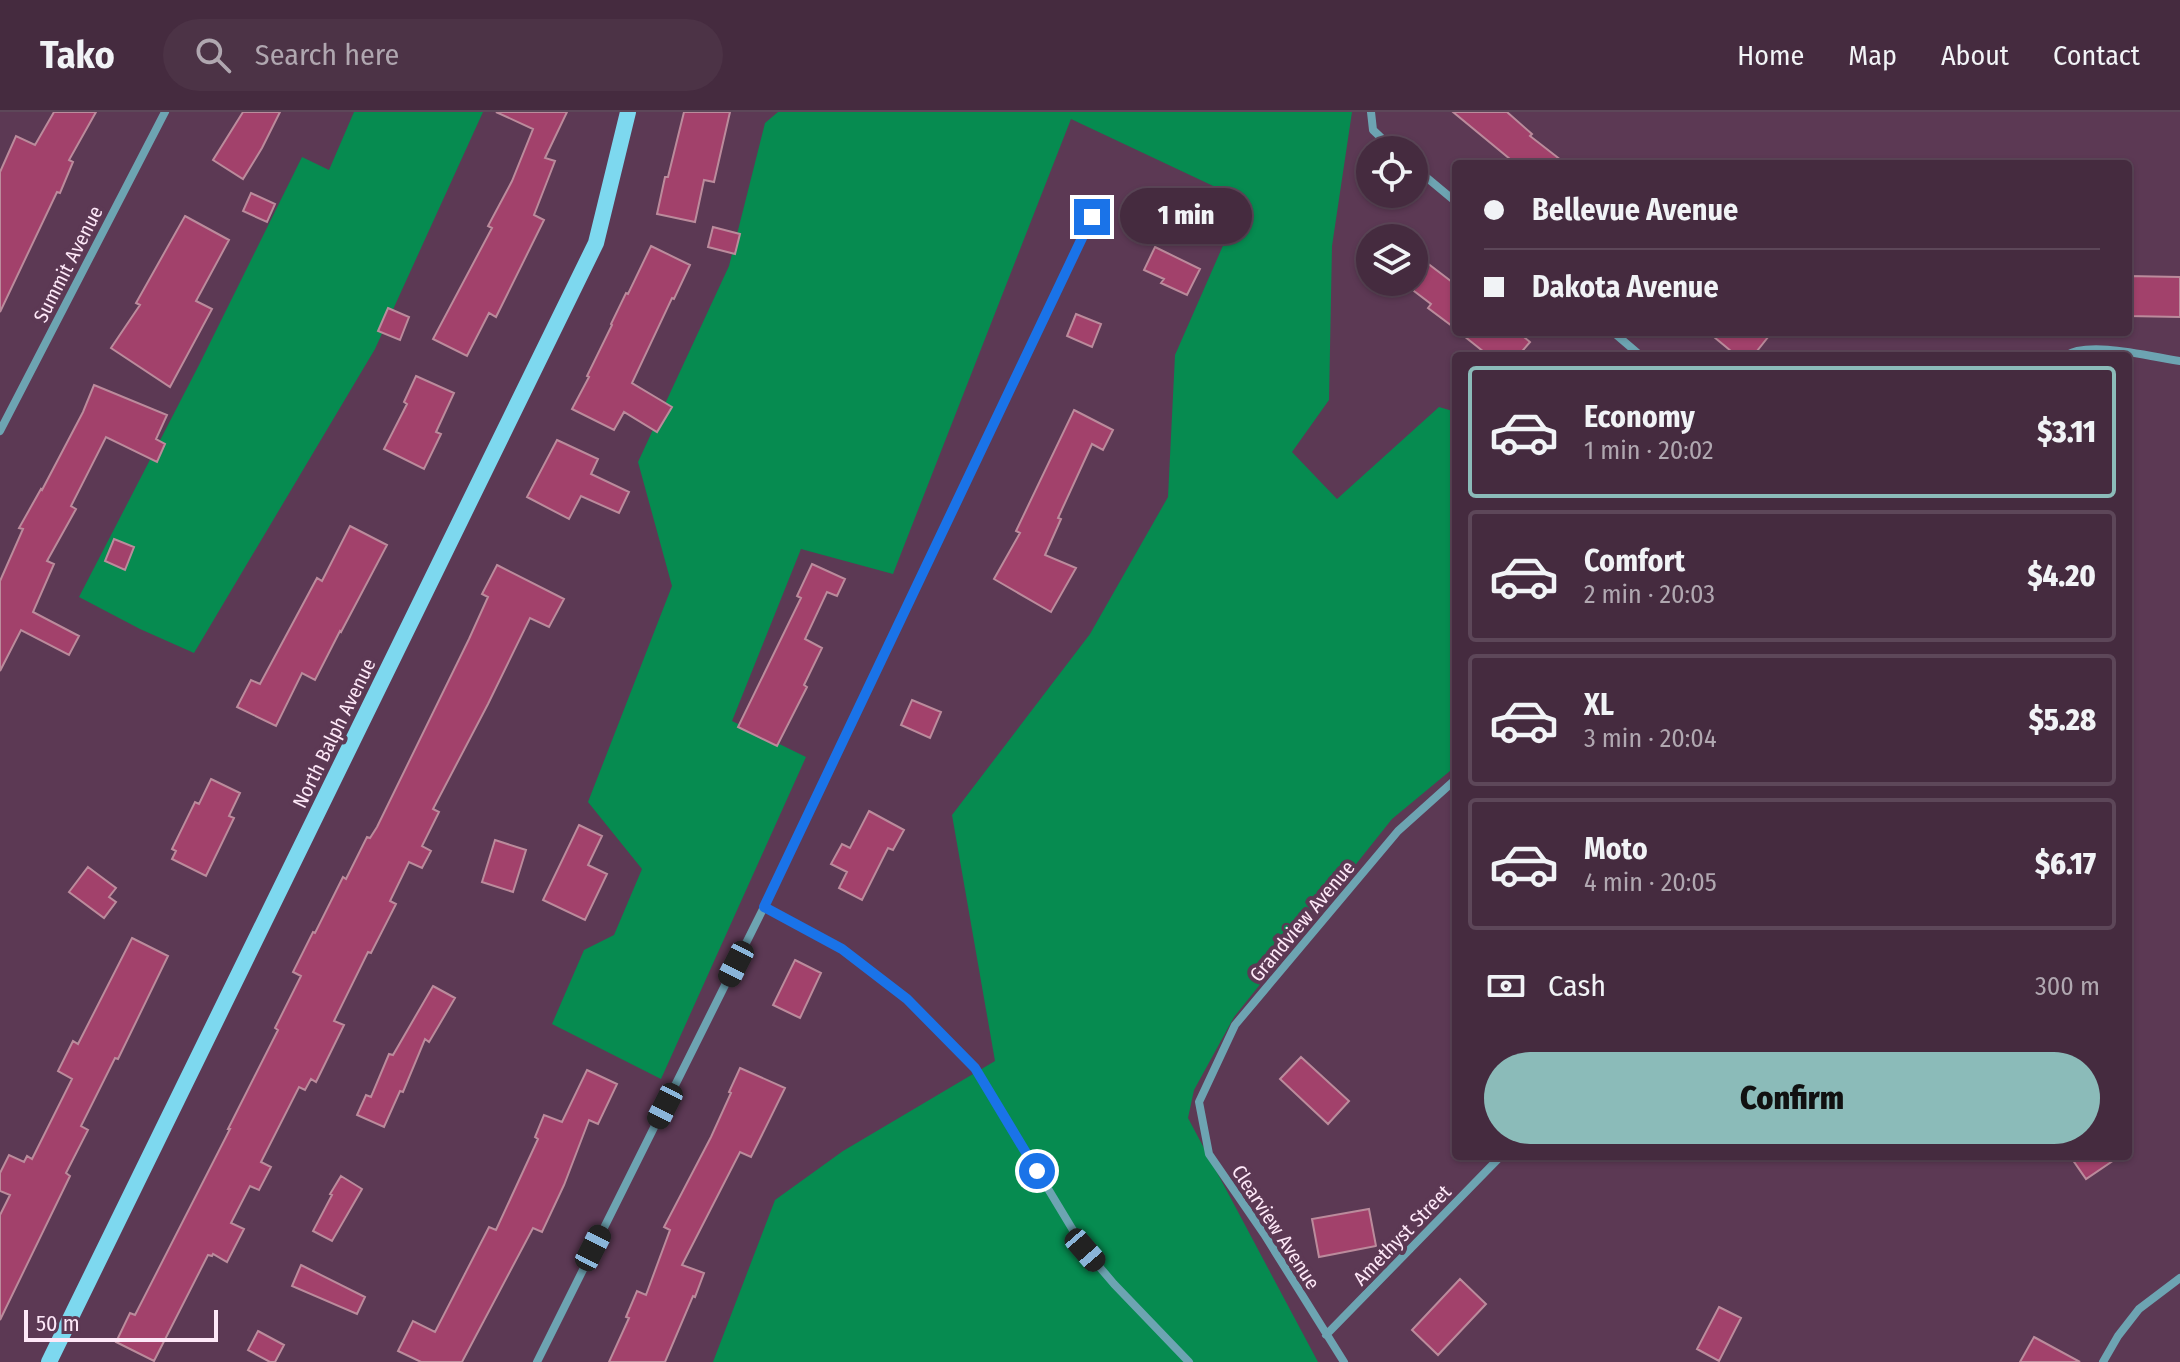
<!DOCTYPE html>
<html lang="en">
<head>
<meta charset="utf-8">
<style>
	body { margin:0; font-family:"Fira Sans Condensed",sans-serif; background:#4c3346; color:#f1f3f6; height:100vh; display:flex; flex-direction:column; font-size:30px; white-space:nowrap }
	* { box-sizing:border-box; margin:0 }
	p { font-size:26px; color:#b0a7b0 }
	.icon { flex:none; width:44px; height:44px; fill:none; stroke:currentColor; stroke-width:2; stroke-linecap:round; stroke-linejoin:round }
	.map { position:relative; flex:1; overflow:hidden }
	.panel { position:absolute; left:1452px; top:240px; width:680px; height:808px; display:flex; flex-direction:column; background:#452b3f; border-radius:8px; box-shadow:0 2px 6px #0004,0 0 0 2px #5d4759 }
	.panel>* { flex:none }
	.banner { position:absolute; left:1452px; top:48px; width:680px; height:176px; border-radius:8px; box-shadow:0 2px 6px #0004,0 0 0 2px #5d4759; display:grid; align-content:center; height:176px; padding:0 32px; background:#452b3f }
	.fabs { position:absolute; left:1356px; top:24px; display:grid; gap:16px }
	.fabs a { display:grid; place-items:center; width:72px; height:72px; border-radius:50%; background:#452b3f; box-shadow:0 2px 6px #0004,0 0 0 2px #5d4759; font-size:40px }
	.scale { position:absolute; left:24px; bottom:20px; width:194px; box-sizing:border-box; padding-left:8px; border:4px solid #fee8f8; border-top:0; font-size:22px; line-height:28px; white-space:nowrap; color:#fee8f8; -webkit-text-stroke:6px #5c3954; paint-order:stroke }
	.end { position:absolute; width:36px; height:36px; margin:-18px; border:10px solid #1a73e8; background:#fff; box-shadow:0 0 0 4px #fff }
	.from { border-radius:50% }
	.bubble { position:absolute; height:56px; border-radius:28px; background:#452b3f; box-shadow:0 2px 6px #0004,0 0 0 2px #5d4759; font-size:26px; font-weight:800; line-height:56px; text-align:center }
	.car { position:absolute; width:24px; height:48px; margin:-24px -12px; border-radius:10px; box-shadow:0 0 6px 2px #0007; background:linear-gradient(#222 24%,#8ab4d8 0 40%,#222 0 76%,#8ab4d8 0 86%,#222 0) }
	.banner b { display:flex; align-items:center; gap:28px; height:76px; font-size:30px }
	.banner b+b { border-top:2px solid #5d4759 }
	.banner i { width:20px; height:20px; background:#f1f3f6 }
	ul { padding:14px 0 0; list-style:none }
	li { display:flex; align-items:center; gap:24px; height:132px; margin:0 16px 12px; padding:0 16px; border:4px solid #5d4759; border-radius:8px }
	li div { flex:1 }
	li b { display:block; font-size:30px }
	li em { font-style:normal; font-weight:800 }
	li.selected { border-color:#8bbbb9 }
	li>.icon { width:72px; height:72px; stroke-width:1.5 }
	.pay { display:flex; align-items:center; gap:20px; height:88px; padding:0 32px; font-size:30px }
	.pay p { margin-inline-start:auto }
	.button { display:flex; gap:16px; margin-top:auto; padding:16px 32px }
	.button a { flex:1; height:92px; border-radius:48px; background:#8bbbb9; color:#111; font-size:32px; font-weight:800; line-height:92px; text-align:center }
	header { display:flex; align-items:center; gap:48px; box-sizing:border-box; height:112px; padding:0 40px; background:#452b3f; border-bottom:2px solid #5d4759 }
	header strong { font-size:38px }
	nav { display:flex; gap:44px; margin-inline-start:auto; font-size:28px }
	.search { width:560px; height:72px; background:#4c3346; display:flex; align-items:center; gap:20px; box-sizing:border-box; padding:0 28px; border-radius:44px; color:#b0a7b0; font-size:30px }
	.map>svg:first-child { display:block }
	.forest { fill:#068b50 }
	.building { fill:#a2416b; stroke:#bb8b9c; stroke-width:2 }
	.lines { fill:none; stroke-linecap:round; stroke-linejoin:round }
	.street { stroke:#6da4b2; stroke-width:8 }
	.secondary { stroke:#7dd8ef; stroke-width:16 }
	.route { stroke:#1a73e8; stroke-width:10 }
	.labels { text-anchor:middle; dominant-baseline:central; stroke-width:8; stroke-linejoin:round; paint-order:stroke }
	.street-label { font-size:20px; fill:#fee8f8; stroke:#5c3954 }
</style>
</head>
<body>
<header>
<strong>Tako</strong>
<div class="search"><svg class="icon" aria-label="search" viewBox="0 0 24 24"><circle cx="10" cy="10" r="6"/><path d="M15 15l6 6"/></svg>Search here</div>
<nav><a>Home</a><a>Map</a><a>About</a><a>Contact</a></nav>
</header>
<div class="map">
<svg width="2180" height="1250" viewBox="0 0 2180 1250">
	<rect width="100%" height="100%" fill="#5c3954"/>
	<path class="forest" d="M 354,0 L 483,0 L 375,237 L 194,541 L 140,517 L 79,485 L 200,251 L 302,45 L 329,58 Z
		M 778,0 L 1352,0 L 1332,134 L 1329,288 L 1292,340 L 1337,387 L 1439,295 L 1456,300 L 1456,654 L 1392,707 L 1234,905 L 1194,978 L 1188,1006 L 1318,1250 L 713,1250 L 775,1088 L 843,1039 L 995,949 L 952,703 L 1090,522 L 1168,385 L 1175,243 L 1243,88 L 1071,7 L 893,462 L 801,437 L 732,609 L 806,645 L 661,967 L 552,912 L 584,838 L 614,823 L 642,757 L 588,690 L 672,474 L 638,350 L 729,154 L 765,11 Z"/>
	<path class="building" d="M 54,0 L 96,0 L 69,48 L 73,50 L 60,81 L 57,80 L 0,200 L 0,60 L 16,24 L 35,33 Z
		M 243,0 L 280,0 L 262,36 L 243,67 L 213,48 Z
		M 496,0 L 567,0 L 545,46 L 555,49 L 534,103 L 544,108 L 496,205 L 489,201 L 467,244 L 433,227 L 492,116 L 488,114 L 512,69 L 533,17 Z
		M 684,0 L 730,0 L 714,70 L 704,68 L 695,110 L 657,102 L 665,65 L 668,65 Z
		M 1453,0 L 1507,0 L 1532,22 L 1530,24 L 1566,52 L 1516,52 Z
		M 1154,78 L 1189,95 L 1176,122 L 1141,106 Z
		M 251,81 L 275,92 L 267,110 L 243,99 Z
		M 185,104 L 229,128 L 196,189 L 212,197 L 170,275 L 111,236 L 140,193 L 136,191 Z
		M 713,115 L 740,122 L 735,142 L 708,135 Z
		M 651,134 L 690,153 L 674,187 L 672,186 L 632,271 L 672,295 L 657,320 L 624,300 L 614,318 L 572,297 L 589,265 L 587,264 L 612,213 L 611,212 L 626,181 L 628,182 Z
		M 1155,135 L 1200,157 L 1187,183 L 1161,171 L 1164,167 L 1144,158 Z
		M 1414,141 L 1456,173 L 1456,217 L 1428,196 L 1431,192 L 1414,179 Z
		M 2128,164 L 2180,165 L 2180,205 L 2128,204 Z
		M 388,196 L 409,205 L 400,228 L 378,219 Z
		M 1076,202 L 1101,212 L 1092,235 L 1067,224 Z
		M 1459,220 L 1518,220 L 1530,230 L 1518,244 L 1489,244 Z
		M 1708,220 L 1772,220 L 1753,244 L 1737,244 Z
		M 416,264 L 454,281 L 436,320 L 441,322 L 424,357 L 384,337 L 407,292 L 404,290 Z
		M 94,273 L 167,303 L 156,327 L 165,332 L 157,350 L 106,325 L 71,394 L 76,397 L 47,449 L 54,452 L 33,500 L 79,524 L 69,543 L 21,518 L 0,559 L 0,469 L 23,417 L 19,416 L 41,377 L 42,378 L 83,300 Z
		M 1074,298 L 1113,318 L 1103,338 L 1092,332 L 1058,406 L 1061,407 L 1045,443 L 1076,456 L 1051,500 L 994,467 L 1020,421 L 1016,419 Z
		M 557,328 L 598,347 L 591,362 L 629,380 L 619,401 L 581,384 L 569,407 L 527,385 Z
		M 350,414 L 387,433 L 341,520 L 340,519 L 315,568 L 302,561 L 276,614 L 237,595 L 251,568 L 260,572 L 317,466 L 322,469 Z
		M 114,427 L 134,435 L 125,458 L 105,449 Z
		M 812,452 L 845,467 L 837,484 L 827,480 L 805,527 L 822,536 L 804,573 L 807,575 L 777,634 L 738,615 L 801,486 L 797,484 Z
		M 497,453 L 564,487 L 549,515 L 530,506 L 488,592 L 433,697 L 439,700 L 422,734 L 431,739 L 422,756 L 409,750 L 390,789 L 396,792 L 371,841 L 368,840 L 334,909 L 344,913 L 316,970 L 311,967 L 305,978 L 299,975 L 261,1050 L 271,1055 L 259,1078 L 250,1074 L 231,1111 L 244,1117 L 227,1150 L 213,1142 L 212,1144 L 208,1143 L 154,1249 L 116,1230 L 130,1201 L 135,1203 L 230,1017 L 228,1017 L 278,918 L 275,916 L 301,864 L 293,860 L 313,820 L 315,821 L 343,765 L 346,767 L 367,725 L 370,726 L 377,715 L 469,527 L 488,485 L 482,482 Z
		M 912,588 L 941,600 L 930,626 L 901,613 Z
		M 211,667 L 240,681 L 229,704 L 234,706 L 206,764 L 172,747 L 176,739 L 172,737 L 195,690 L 199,692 Z
		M 869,699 L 904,718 L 893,738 L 888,736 L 862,788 L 839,776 L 847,760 L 831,752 L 842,732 L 850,736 Z
		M 579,713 L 602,724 L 588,753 L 607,762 L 585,808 L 543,788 Z
		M 495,728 L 526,738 L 513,780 L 482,770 Z
		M 88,755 L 116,776 L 109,785 L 116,790 L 104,806 L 69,780 Z
		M 132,826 L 168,844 L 118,947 L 115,946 L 81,1014 L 88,1018 L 66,1061 L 70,1064 L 0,1208 L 0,1103 L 10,1083 L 0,1079 L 0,1061 L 9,1043 L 24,1050 L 27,1044 L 32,1047 L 72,967 L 58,959 L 73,929 L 78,932 Z
		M 795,848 L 821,861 L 800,906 L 773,893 Z
		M 433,874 L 455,886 L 429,930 L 425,927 L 403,980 L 400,979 L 384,1015 L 357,1003 L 366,983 L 371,985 L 389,942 L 393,943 Z
		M 1301,945 L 1349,989 L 1328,1012 L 1280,967 Z
		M 740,956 L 785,976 L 751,1045 L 740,1040 L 682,1153 L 704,1161 L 695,1185 L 693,1184 L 665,1250 L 609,1250 L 629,1206 L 626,1205 L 637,1179 L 646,1183 L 670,1118 L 664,1115 L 711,1025 L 731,981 L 729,980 Z
		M 587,958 L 617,972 L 598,1012 L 589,1008 L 564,1073 L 542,1120 L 533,1116 L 462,1250 L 421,1250 L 398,1239 L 413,1209 L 435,1220 L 489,1115 L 496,1118 L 538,1027 L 535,1025 L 544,1003 L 562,1010 Z
		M 2070,1044 L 2120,1044 L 2086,1067 Z
		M 341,1064 L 362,1077 L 332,1129 L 313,1119 L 332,1083 L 330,1082 Z
		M 1369,1097 L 1376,1134 L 1319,1145 L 1312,1107 Z
		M 301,1153 L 365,1185 L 357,1202 L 292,1174 Z
		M 1460,1167 L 1486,1192 L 1438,1243 L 1412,1218 Z
		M 1719,1195 L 1741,1206 L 1719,1249 L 1697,1237 Z
		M 258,1219 L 284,1233 L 275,1250 L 270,1250 L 248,1238 Z
		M 2034,1225 L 2080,1250 L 2020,1250 Z"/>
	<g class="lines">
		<path class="street" d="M 1371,0 L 1373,18 L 1394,38
			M 1414,55 L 1456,90
			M 1613,220 L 1641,244
			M 2065,244 C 2088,228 2152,245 2180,249
			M 0,319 L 165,0
			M 764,795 L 842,837 L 907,887 L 975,956 L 1085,1138 L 1114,1172 L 1189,1250
			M 1326,1223 L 1501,1044
			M 537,1250 L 764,795 L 1092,105
			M 1344,1250 L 1264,1122 L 1209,1042 L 1199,990 L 1235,913 L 1398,719 L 1456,667
			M 2103,1250 L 2118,1224 L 2139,1197 L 2180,1166"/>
		<path class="secondary" d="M 49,1250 L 596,131 L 628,0"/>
	</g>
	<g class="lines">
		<path class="route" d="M 1037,1059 L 975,956 L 907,887 L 842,837 L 764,795 L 1092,105"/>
	</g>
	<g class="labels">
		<g class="street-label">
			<text transform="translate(68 152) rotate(-63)">Summit Avenue</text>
			<text transform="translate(334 621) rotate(-64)">North Balph Avenue</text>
			<text transform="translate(1302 809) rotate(-50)">Grandview Avenue</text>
			<text transform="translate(1276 1115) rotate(57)">Clearview Avenue</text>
			<text transform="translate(1402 1123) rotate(-46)">Amethyst Street</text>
		</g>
	</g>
</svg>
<div class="fabs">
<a><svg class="icon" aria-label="locate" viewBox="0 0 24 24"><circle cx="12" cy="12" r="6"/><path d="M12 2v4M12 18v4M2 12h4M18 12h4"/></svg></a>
<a><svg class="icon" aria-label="layers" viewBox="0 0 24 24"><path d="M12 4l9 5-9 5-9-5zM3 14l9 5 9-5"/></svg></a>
</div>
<div class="scale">50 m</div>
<i class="end from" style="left:1037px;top:1059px"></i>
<i class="end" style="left:1092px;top:105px"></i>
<div class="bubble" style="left:1120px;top:76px;width:132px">1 min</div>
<i class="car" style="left:736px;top:852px;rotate:207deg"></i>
<i class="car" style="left:665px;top:994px;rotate:207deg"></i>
<i class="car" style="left:593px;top:1136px;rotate:27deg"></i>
<i class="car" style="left:1085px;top:1138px;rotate:139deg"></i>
<div class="banner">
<b><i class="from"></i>Bellevue Avenue</b>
<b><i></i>Dakota Avenue</b>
</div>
<section class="panel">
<ul>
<li class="selected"><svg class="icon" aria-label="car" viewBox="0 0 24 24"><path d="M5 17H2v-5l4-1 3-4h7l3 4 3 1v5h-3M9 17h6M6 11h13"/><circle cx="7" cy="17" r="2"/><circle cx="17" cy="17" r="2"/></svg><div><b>Economy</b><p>1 min · 20:02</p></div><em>$3.11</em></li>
<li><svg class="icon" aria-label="car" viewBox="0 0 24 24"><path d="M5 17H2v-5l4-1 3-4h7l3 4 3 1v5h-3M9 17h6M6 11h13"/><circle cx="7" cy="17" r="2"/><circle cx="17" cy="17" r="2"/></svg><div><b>Comfort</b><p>2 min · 20:03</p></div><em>$4.20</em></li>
<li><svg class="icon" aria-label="car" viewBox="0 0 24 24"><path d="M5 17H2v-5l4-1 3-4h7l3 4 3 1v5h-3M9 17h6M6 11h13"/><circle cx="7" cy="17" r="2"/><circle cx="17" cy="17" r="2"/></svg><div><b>XL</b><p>3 min · 20:04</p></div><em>$5.28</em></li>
<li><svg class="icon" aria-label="car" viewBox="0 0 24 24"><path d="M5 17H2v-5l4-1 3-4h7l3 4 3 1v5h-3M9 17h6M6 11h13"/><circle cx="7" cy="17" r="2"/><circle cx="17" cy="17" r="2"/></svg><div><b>Moto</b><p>4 min · 20:05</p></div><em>$6.17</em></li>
</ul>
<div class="pay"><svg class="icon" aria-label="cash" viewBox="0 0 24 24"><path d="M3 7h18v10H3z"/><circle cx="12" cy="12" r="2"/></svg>Cash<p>300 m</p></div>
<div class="button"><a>Confirm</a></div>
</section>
</div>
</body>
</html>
